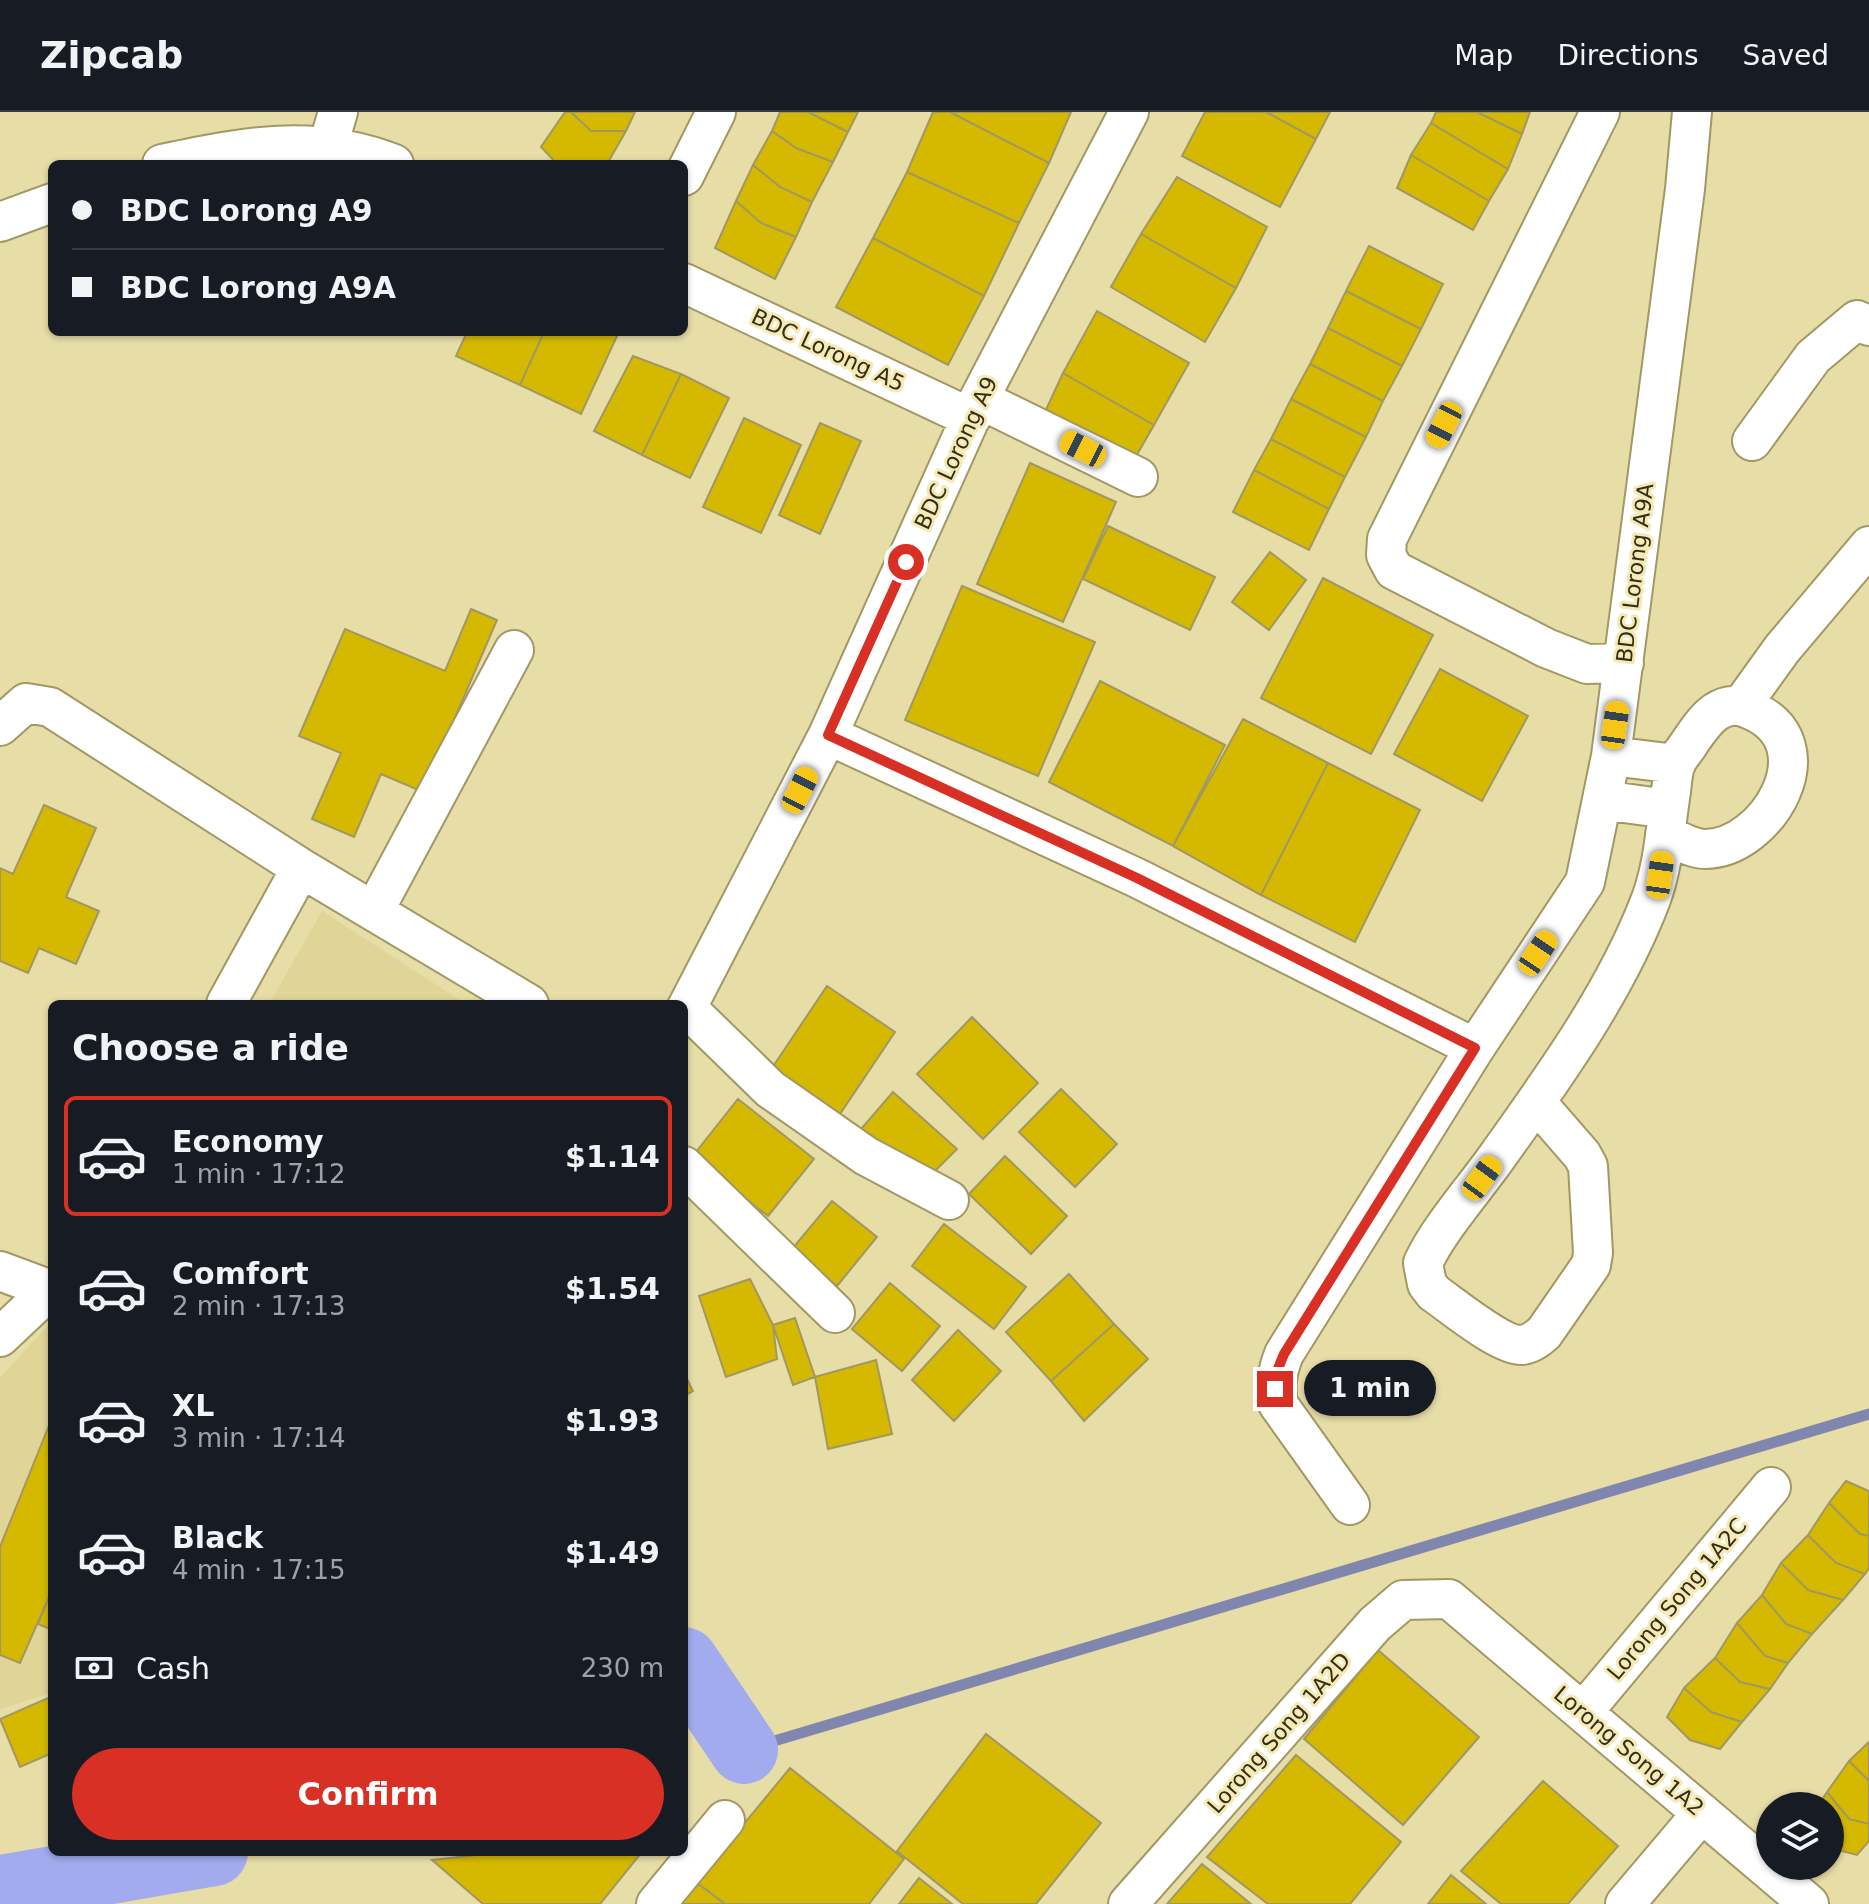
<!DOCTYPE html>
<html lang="en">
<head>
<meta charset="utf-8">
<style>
	body { margin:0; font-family:"DejaVu Sans",sans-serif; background:#242831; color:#f1f3f6; height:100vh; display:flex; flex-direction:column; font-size:30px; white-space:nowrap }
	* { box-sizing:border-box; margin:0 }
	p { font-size:26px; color:#9ea1a6 }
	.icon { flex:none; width:44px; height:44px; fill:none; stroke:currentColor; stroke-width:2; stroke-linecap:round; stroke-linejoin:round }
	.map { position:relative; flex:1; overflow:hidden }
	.panel { position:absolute; left:48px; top:888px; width:640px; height:856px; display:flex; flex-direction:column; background:#171b24; border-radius:12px; box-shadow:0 2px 6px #0004 }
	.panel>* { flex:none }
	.hud { position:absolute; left:48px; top:48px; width:640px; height:176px; border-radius:12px; box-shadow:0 2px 6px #0004; display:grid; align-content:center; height:176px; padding:0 24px; background:#171b24 }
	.fabs { position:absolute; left:1756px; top:1680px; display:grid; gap:16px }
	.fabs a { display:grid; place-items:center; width:88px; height:88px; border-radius:50%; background:#171b24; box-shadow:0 2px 6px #0004; font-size:40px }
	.end { position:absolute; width:36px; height:36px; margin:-18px; border:10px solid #d93025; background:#fff; box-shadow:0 0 0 4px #fff }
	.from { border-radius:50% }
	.bubble { position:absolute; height:56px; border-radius:28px; background:#171b24; box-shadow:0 2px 6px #0004; font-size:26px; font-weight:600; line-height:56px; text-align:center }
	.car { position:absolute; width:24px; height:48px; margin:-24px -12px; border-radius:10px; box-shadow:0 0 6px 2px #0007; background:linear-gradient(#f5c518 24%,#345 0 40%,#f5c518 0 76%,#345 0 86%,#f5c518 0) }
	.hud b { display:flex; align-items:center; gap:28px; height:76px; font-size:30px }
	.hud b+b { border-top:2px solid #363941 }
	.hud i { width:20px; height:20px; background:#f1f3f6 }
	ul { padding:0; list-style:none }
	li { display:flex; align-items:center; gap:24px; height:120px; margin:0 16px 12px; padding:0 8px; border:4px solid transparent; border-radius:12px }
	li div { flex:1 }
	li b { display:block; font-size:30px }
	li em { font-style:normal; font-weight:600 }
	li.current { border-color:#d93025 }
	li>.icon { width:72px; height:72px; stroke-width:1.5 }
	h2 { padding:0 24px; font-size:36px; line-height:96px }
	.pay { display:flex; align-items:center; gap:20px; height:88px; padding:0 24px; font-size:30px }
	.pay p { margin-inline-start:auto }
	.cta { display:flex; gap:16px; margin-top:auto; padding:16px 24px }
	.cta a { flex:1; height:92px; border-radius:48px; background:#d93025; color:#fff; font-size:32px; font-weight:600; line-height:92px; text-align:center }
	header { display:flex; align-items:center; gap:48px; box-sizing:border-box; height:112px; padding:0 40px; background:#171b24; border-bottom:2px solid #363941 }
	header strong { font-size:38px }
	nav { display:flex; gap:44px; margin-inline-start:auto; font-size:28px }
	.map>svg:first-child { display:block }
	.built { fill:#e0d496 }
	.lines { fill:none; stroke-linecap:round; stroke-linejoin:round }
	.stream { stroke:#8186ae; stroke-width:11 }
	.river { stroke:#a2abee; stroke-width:68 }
	.building { fill:#d5b901; stroke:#a19764; stroke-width:2 }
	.minor-casing { stroke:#a29864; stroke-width:42 }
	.minor { stroke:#fff; stroke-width:38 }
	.route { stroke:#d93025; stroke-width:10 }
	.labels { text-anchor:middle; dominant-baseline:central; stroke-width:6; stroke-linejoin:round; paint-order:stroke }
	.street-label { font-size:22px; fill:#332e19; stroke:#f5eab4 }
</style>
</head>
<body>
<header>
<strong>Zipcab</strong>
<nav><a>Map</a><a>Directions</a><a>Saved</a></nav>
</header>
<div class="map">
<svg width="1869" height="1792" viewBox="0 0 1869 1792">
	<rect width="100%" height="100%" fill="#e7dda7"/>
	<path class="built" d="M 322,799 L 466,892 L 269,892 Z
		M 52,1209 L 52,1581 L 0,1597 L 0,1266 Z"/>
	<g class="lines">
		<path class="stream" d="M 744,1638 L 1869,1302"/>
		<path class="river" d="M 684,1549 L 744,1638
			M 0,1788 L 7,1776 L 214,1740"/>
	</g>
	<path class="building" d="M 565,0 L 571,0 L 591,19 L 626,19 L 607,52 L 557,52 L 541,35 Z
		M 571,0 L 635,0 L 626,19 L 591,19 Z
		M 780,0 L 808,0 L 848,20 L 833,50 L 796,36 L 772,19 Z
		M 808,0 L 858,0 L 848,20 Z
		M 933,0 L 950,0 L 1049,51 L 1019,111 L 907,60 Z
		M 950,0 L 1071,0 L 1049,51 Z
		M 1205,0 L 1266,0 L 1316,27 L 1280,95 L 1182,44 Z
		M 1266,0 L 1330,0 L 1316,27 Z
		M 1436,0 L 1477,0 L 1522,22 L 1508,57 L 1431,11 Z
		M 1477,0 L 1530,0 L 1522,22 Z
		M 1431,11 L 1508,57 L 1489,89 L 1411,43 Z
		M 772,19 L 796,36 L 833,50 L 812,90 L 780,75 L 753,53 Z
		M 1411,43 L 1489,89 L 1473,118 L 1397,76 Z
		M 753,53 L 780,75 L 812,90 L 796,125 L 761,111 L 736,89 Z
		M 907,60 L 1019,111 L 984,184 L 873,126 Z
		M 1177,65 L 1267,115 L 1236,176 L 1141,122 Z
		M 736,89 L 761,111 L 796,125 L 775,167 L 715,136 Z
		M 1141,122 L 1236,176 L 1205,230 L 1111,175 Z
		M 873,126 L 984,184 L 948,253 L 836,195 Z
		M 1369,134 L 1443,172 L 1421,217 L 1346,179 Z
		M 1346,179 L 1421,217 L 1402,254 L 1328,216 Z
		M 1097,199 L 1189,251 L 1154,313 L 1063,261 Z
		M 1328,216 L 1402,254 L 1383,289 L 1310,252 Z
		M 467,220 L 544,220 L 520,273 L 456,244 Z
		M 544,220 L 618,222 L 581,302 L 520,273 Z
		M 633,244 L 681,262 L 642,343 L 594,319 Z
		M 1310,252 L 1383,289 L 1366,325 L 1291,287 Z
		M 1063,261 L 1154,313 L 1127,360 L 1038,315 Z
		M 681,262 L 729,286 L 690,366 L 642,343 Z
		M 1291,287 L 1366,325 L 1345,365 L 1271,327 Z
		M 744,306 L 801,333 L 761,421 L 703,395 Z
		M 820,311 L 861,329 L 820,422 L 779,403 Z
		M 1271,327 L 1345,365 L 1329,397 L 1254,358 Z
		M 1030,351 L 1116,390 L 1063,510 L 977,472 Z
		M 1254,358 L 1329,397 L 1309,438 L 1233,400 Z
		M 1108,414 L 1215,465 L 1190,518 L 1083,467 Z
		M 1270,440 L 1306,468 L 1269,518 L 1232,490 Z
		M 1323,466 L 1433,523 L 1371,642 L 1261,586 Z
		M 962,474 L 1095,530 L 1038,664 L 905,608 Z
		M 471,497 L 497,508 L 423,680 L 381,662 L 354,725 L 312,707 L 341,641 L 299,624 L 345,517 L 445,559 Z
		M 1440,557 L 1528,604 L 1482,689 L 1394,642 Z
		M 1100,569 L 1225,633 L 1173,734 L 1049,670 Z
		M 1243,607 L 1328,651 L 1261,783 L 1173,734 Z
		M 1328,651 L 1420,698 L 1355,830 L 1261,783 Z
		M 44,693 L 96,716 L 66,785 L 99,799 L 76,852 L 39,836 L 28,861 L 0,849 L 0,756 L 13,762 Z
		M 827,874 L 895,920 L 838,1005 L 770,959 Z
		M 972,905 L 1038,971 L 983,1027 L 917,962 Z
		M 1061,977 L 1117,1032 L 1075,1075 L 1019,1020 Z
		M 893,980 L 957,1037 L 921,1073 L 849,1031 Z
		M 738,987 L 814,1047 L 768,1104 L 692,1045 Z
		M 1005,1044 L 1067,1104 L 1031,1142 L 969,1082 Z
		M 832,1089 L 877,1125 L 837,1174 L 792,1137 Z
		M 944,1112 L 1026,1175 L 994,1217 L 912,1154 Z
		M 1069,1162 L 1114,1212 L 1051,1269 L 1006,1220 Z
		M 750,1167 L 773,1213 L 777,1247 L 726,1265 L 699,1184 Z
		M 890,1171 L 940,1214 L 902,1259 L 852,1217 Z
		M 795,1206 L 815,1265 L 793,1273 L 773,1213 Z
		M 1114,1212 L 1148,1247 L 1084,1309 L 1051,1269 Z
		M 958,1218 L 1001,1259 L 954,1309 L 912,1268 Z
		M 876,1248 L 892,1322 L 828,1337 L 815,1265 Z
		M 684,1261 L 693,1279 L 684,1284 Z
		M 52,1306 L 52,1478 L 20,1551 L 0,1543 L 0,1435 Z
		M 1846,1369 L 1869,1379 L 1869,1424 L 1860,1422 L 1829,1391 Z
		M 1829,1391 L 1860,1422 L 1869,1424 L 1869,1456 L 1865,1462 L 1836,1451 L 1808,1423 Z
		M 1808,1423 L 1836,1451 L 1865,1462 L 1843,1488 L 1808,1478 L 1781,1451 Z
		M 1781,1451 L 1808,1478 L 1843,1488 L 1812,1522 L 1786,1512 L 1762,1483 Z
		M 52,1478 L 52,1518 L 38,1512 Z
		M 1762,1483 L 1786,1512 L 1812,1522 L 1788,1551 L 1765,1544 L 1737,1511 Z
		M 1737,1511 L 1765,1544 L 1788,1551 L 1770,1577 L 1740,1570 L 1715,1546 Z
		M 1378,1538 L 1479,1625 L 1403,1713 L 1304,1627 Z
		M 1715,1546 L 1740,1570 L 1770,1577 L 1742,1610 L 1711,1600 L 1684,1576 Z
		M 1684,1576 L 1711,1600 L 1742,1610 L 1720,1637 L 1690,1628 L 1667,1605 Z
		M 48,1586 L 52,1595 L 52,1641 L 20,1655 L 0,1607 Z
		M 986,1622 L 1101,1711 L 1036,1792 L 963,1792 L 897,1739 Z
		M 1869,1630 L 1869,1669 L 1849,1649 Z
		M 1296,1643 L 1401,1730 L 1350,1792 L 1268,1792 L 1207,1745 Z
		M 1849,1649 L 1869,1669 L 1869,1712 L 1849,1707 L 1827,1680 Z
		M 790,1656 L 904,1747 L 869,1792 L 725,1792 L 696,1770 Z
		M 1543,1669 L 1618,1734 L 1568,1792 L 1501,1792 L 1461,1759 Z
		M 1827,1680 L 1849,1707 L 1869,1712 L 1869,1729 L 1857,1743 L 1830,1736 L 1830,1694 L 1818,1694 Z
		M 503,1740 L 642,1740 L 600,1792 L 483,1792 L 432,1748 Z
		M 1202,1752 L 1251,1792 L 1167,1792 Z
		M 1451,1763 L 1486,1792 L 1428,1792 Z
		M 919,1766 L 952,1792 L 899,1792 Z
		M 696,1770 L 725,1792 L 679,1792 Z"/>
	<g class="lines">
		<defs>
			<path id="minor" d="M 1600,0 L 1387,427 L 1386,443 L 1394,458 L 1546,536 L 1587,552 L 1624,551
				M 328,34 L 338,0
				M 162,52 C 243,35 314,20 394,52
				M 684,64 L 716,0
				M 0,110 L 52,91
				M 684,171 L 971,306
				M 979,287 L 1138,365
				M 1752,329 L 1813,245 L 1857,208 L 1869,214
				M 1741,594 L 1782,537 L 1869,434
				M 0,614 L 26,591 L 50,595 L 301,756 L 529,892
				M 828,623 L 1137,766 L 1475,936
				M 1611,644 L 1676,652
				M 1602,688 L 1668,697
				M 374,799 L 514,538
				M 226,892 L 301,756
				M 687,896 L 770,977 L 866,1044 L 949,1088
				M 684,901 L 828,623 L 979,287 L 1129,0
				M 1536,990 L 1582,1043 L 1588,1054 L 1593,1141 L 1591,1153 L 1544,1221 C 1537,1227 1531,1232 1522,1233 C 1501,1234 1453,1194 1434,1181 L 1427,1172 L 1423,1151 C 1439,1116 1476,1075 1499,1042 C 1556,962 1616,879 1651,787 C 1663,754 1665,721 1670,686 C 1672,675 1672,661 1676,651 C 1679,644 1686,637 1690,630 C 1705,608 1721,584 1751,598 C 1830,632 1767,737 1705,737 C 1692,737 1677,728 1665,722
				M 684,1054 L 835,1201
				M 0,1159 L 51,1178
				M 0,1225 L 52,1176
				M 1350,1393 L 1278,1292 C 1275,1273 1277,1260 1284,1242 L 1475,936 L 1585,770 L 1611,644 L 1685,77 L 1692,0
				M 1583,1600 L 1771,1375
				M 656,1792 L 725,1708
				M 1128,1792 L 1375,1512 L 1403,1488 L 1449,1487 L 1809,1792
				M 1625,1792 L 1702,1701"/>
		</defs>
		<use href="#minor" class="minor-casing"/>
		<use href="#minor" class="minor"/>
	</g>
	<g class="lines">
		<path class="route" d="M 906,450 L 828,623 L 1137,766 L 1475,936 L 1284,1242 L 1277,1259 L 1275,1277"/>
	</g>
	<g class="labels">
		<g class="street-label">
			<text transform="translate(828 238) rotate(25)">BDC Lorong A5</text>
			<text transform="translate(956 341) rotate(-65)">BDC Lorong A9</text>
			<text transform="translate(1635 461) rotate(-83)">BDC Lorong A9A</text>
			<text transform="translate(1677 1487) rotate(-50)">Lorong Song 1A2C</text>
			<text transform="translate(1279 1621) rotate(-49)">Lorong Song 1A2D</text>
			<text transform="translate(1629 1639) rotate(40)">Lorong Song 1A2</text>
		</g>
	</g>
</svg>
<div class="fabs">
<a><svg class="icon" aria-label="layers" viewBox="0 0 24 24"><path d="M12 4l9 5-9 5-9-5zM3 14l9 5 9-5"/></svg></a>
</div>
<i class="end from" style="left:906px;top:450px"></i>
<i class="end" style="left:1275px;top:1277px"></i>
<div class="bubble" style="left:1304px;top:1248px;width:132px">1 min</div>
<i class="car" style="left:1444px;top:313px;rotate:207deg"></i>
<i class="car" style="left:1083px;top:337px;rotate:297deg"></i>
<i class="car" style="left:1615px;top:613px;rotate:8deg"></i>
<i class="car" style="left:800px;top:678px;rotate:27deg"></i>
<i class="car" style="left:1660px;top:763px;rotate:8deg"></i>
<i class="car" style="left:1538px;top:841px;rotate:34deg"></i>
<i class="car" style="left:1482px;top:1066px;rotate:36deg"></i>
<div class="hud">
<b><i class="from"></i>BDC Lorong A9</b>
<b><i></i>BDC Lorong A9A</b>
</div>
<section class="panel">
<h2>Choose a ride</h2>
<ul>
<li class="current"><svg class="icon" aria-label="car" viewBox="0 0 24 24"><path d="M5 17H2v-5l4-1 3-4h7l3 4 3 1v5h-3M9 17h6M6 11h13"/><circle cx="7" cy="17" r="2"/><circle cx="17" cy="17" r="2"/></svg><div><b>Economy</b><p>1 min · 17:12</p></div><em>$1.14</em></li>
<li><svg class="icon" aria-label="car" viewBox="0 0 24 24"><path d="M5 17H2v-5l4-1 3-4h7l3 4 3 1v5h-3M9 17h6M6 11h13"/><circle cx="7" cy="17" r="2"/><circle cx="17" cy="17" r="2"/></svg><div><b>Comfort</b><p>2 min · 17:13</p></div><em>$1.54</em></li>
<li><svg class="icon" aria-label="car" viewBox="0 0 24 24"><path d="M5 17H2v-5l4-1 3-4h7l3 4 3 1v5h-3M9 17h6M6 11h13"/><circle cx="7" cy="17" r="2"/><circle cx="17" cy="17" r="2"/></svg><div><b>XL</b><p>3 min · 17:14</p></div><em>$1.93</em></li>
<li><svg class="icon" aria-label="car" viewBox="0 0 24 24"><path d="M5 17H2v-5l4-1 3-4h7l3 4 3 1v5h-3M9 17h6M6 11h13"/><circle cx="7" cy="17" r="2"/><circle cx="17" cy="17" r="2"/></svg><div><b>Black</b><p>4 min · 17:15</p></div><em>$1.49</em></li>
</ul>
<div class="pay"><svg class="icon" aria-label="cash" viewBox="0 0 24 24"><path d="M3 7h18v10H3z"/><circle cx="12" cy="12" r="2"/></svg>Cash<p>230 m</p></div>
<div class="cta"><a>Confirm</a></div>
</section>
</div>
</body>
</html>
